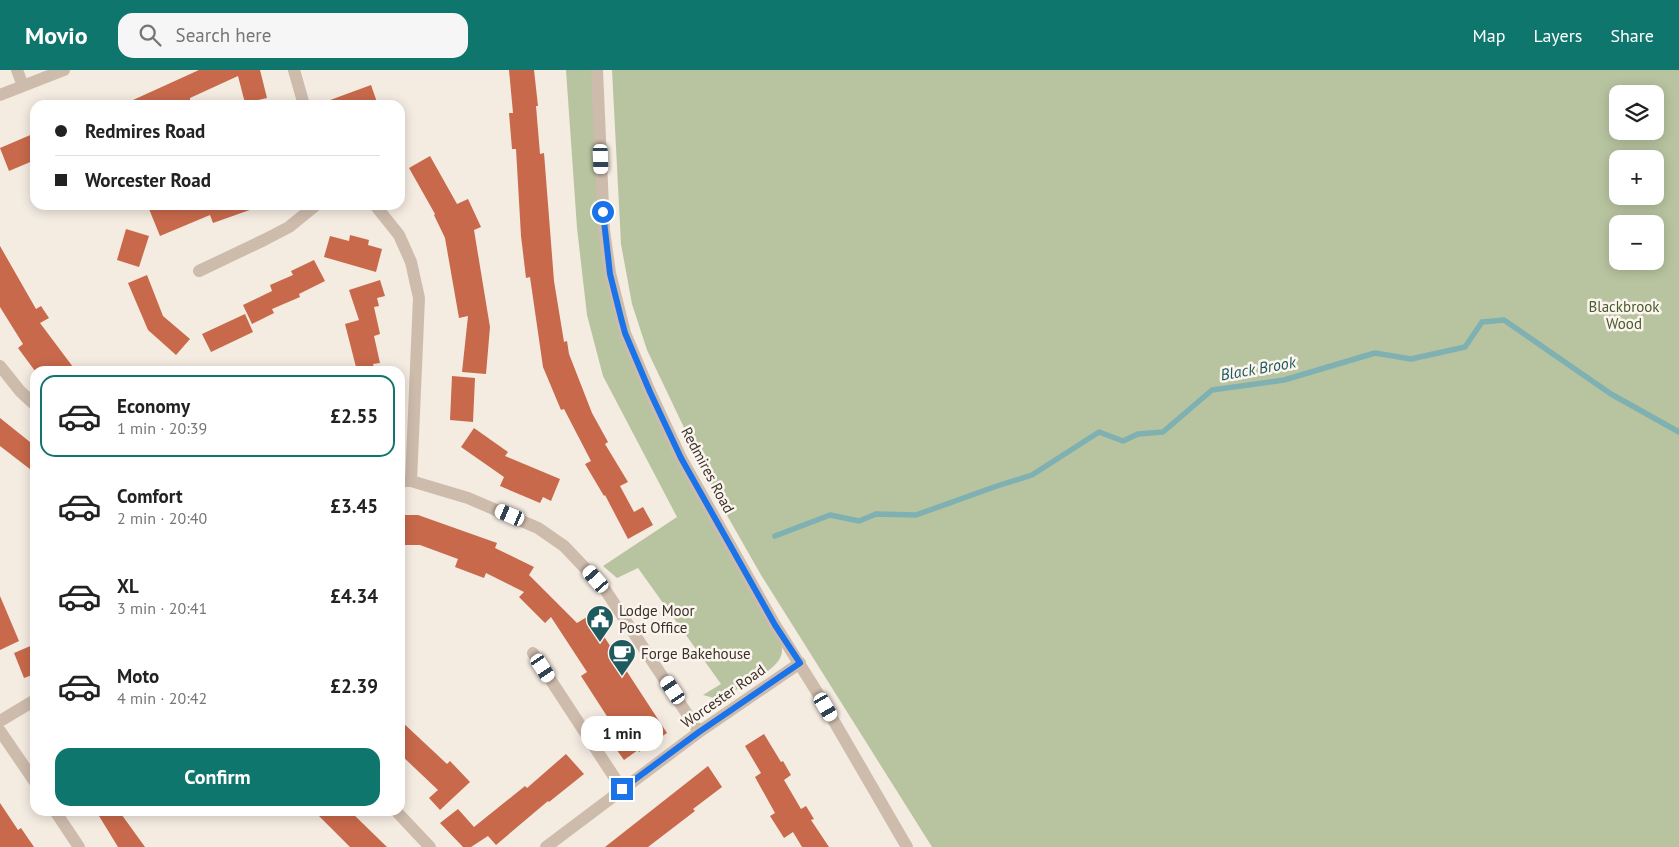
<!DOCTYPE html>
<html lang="en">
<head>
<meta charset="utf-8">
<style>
	body { margin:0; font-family:"PT Sans",sans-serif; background:#f6f6f6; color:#222; height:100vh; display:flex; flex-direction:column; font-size:19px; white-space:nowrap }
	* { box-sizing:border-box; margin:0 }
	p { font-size:16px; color:#767676 }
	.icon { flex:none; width:28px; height:28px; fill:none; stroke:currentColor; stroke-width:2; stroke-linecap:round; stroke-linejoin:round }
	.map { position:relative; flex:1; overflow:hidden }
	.drawer { position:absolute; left:30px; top:296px; width:375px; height:450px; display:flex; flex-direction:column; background:#fff; border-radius:15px; box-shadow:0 2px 12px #0003 }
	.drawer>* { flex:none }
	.top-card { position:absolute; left:30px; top:30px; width:375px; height:110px; border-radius:15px; box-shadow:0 2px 12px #0003; display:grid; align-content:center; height:110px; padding:0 25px; background:#fff }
	.controls { position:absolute; left:1609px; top:15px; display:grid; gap:10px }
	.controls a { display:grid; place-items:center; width:55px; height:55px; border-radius:10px; background:#fff; box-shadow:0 2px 12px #0003; font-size:25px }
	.end { position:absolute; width:22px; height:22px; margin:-11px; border:6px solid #1a73e8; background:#fff; box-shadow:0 0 0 2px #fff }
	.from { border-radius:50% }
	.bubble { position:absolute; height:35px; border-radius:15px; background:#fff; box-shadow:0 2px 12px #0003; font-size:16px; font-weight:800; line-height:35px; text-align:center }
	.car { position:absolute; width:15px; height:30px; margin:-15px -8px; border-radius:6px; box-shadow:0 0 4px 1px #0007; background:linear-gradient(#fff 24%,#345 0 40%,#fff 0 76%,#345 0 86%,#fff 0) }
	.top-card b { display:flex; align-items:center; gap:18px; height:48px; font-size:19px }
	.top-card b+b { border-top:1px solid #e0e0e0 }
	.top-card i { width:12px; height:12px; background:#222 }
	ul { padding:9px 0 0; list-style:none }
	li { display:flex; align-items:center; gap:15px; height:82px; margin:0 10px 8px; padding:0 15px; border:2px solid transparent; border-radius:15px }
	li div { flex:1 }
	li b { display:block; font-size:19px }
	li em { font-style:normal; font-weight:800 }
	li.active { border-color:#0f766e }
	li>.icon { width:45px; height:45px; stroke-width:1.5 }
	.primary-button { display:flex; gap:10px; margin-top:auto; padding:10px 25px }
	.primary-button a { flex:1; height:58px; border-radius:15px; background:#0f766e; color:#fff; font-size:20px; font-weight:800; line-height:58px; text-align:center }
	header { display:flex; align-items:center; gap:30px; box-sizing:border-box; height:70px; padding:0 25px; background:#0f766e; color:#fff }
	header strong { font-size:24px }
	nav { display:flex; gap:28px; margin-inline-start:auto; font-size:18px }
	.search { width:350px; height:45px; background:#f6f6f6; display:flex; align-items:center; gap:12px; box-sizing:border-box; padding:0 18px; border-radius:15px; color:#767676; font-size:19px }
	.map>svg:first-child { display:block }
	.green { fill:#b8c4a0; fill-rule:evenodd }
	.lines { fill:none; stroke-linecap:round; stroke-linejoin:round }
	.stream { stroke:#7fb0b2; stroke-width:5.5 }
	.building { fill:#c8694b }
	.minor { stroke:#cdbbac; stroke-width:12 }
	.route { stroke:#1a73e8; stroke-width:6 }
	.labels { text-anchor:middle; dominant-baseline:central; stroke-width:5; stroke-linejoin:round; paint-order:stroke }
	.park-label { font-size:15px; fill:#4a5a2e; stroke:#fbf5ee }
	.street-label { font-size:15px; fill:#3b302b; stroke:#fbf5ee }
	.poi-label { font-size:15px; fill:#3b302b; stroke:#fbf5ee; text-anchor:start }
	.water-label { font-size:16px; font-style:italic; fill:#1f5a5e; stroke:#fbf5ee }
</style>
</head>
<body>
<header>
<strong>Movio</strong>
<div class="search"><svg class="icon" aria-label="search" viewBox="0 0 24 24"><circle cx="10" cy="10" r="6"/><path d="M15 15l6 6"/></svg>Search here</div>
<nav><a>Map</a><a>Layers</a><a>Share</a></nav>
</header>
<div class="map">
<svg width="1679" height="777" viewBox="0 0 1679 777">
	<rect width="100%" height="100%" fill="#f4ebe1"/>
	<path class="green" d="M 566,0 L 597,0 L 610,204 L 650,322 L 775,555 C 777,563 782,573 782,581 C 782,601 734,620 718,629 L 703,625 L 721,614 L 638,498 L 617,508 L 603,496 L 677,447 L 603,306 L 587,245 L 577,158 Z
		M 612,0 L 1679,0 L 1679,777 L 932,777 L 761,505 L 720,433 L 647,280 L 632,234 L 621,174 ZM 1618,24 L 1655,24 L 1655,61 L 1618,61 ZM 1618,89 L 1655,89 L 1655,126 L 1618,126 ZM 1618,154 L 1655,154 L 1655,191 L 1618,191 Z"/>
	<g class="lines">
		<path class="stream" d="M 775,466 L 830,445 L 859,451 L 876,444 L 916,445 L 997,416 L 1032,405 L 1099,362 L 1123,371 L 1138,364 L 1163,362 L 1212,320 L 1284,310 L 1375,283 L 1411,289 L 1465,277 L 1482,252 L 1504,250 L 1611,324 L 1679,362"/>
	</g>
	<path class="building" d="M 199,0 L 260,0 L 267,28 L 245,33 L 238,6 L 190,28 L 190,30 L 180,35 L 122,35 Z
		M 509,0 L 534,0 L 538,36 L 536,36 L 540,84 L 544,83 L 554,211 L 564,272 L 567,271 L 569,284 L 592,343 L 608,372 L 605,374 L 628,412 L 620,416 L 634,442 L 643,437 L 653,455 L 628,469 L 605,425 L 604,426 L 585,394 L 591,391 L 564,339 L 561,340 L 543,297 L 530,207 L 526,208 L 521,166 L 516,79 L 512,79 L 509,43 L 513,43 Z
		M 371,15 L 378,35 L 322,35 L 322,33 Z
		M 35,63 L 35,90 L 9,101 L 0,78 Z
		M 430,86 L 457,134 L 468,129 L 481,157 L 474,160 L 490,257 L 486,304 L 462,302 L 468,246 L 459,248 L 445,168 L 434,145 L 435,144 L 409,98 Z
		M 159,135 L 257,135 L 258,137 L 213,153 L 210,145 L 160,166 L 149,139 Z
		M 126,159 L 149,166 L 139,197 L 117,190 Z
		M 350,165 L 369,170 L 368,175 L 382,179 L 376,202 L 324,187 L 330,166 L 349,171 Z
		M 0,176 L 36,239 L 41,236 L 49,248 L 40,253 L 76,301 L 35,301 L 18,278 L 23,274 L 0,237 Z
		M 314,190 L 325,211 L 299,224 L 300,227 L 272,239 L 274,243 L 252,254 L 243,235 L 272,221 L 270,215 L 293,205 L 291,201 Z
		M 147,205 L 163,246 L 190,269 L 176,285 L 148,260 L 128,213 Z
		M 380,210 L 385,226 L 377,228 L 379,236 L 374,237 L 380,264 L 374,266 L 380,293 L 373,294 L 375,301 L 357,301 L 345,254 L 359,250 L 349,220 Z
		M 245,244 L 253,262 L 211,282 L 202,264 Z
		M 452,306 L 475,308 L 473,352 L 450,350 Z
		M 0,348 L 35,376 L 35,403 L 0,376 Z
		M 474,358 L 508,382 L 505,386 L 560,409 L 551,431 L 543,427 L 540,433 L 500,416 L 504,407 L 461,377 Z
		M 400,445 L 418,445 L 497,473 L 495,478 L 534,497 L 529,505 L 577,553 L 590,545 L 667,663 L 639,682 L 638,680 L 624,690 L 603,661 L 612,654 L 581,606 L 587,602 L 551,547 L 545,553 L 519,527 L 524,522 L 486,503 L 484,508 L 455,497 L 458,489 L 420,475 L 400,475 Z
		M 0,526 L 19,571 L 0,580 Z
		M 35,574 L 35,604 L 24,608 L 14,583 Z
		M 400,650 L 447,694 L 450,691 L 470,712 L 440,740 L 429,728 L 438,720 L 400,684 Z
		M 764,664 L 781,692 L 783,691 L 791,705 L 784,710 L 801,739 L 806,736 L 814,749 L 811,750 L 829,777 L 802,777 L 793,762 L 784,768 L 770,746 L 775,743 L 755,707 L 761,703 L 745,676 Z
		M 566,684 L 584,704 L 549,732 L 548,731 L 496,775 L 488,766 L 471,777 L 463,777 L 440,753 L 458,739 L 474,757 L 525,716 L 527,718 Z
		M 708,696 L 722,717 L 693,739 L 695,741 L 648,777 L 605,777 Z
		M 0,733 L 18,760 L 21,758 L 34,777 L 0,777 Z
		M 96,741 L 119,741 L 145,777 L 118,777 Z
		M 314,741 L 350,741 L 387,777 L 350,777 Z"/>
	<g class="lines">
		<path class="minor" d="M 17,0 L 23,16
			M 294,0 L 304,35
			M 597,0 L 604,160 L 610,203 L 625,263 L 650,322 L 681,388 L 775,555 L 817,622 L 907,777
			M 0,25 L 64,0
			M 375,135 L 399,165 L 411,192 L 419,228 L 411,411
			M 199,201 L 264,170 L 289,157 L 316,135
			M 0,296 L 20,321 L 35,335
			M 400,411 L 411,411 L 468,428 L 538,458 L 564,476 L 604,518 L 699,662
			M 533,583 L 622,719
			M 0,651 L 35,630
			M 0,661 L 35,712
			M 55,741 L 79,777
			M 396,741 L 430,777
			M 546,777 L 699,662 L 800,593"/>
	</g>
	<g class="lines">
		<path class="route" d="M 603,142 L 610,204 L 621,248 L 625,263 L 650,322 L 681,388 L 775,555 L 800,593 L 699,662 L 622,719"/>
	</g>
	<defs>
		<symbol id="civic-pin" viewBox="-11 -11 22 30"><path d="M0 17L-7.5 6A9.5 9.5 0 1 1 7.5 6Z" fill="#1f5a5e" stroke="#fbf5ee"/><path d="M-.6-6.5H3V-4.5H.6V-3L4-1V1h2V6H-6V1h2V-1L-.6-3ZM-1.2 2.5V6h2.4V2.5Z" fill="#fff"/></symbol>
		<symbol id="cafe-pin" viewBox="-11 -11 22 30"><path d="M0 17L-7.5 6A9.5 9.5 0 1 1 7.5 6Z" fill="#1f5a5e" stroke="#fbf5ee"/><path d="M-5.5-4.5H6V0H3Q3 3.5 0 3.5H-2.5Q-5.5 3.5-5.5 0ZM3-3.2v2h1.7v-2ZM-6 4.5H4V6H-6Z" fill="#fff"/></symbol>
	</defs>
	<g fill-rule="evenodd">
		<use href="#civic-pin" x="584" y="533" width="32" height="43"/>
		<use href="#cafe-pin" x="606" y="567" width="32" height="43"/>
	</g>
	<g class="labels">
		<g class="park-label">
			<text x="1624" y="236">Blackbrook<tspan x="1624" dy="17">Wood</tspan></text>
		</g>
		<g class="street-label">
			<text transform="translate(708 400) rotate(62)">Redmires Road</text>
			<text transform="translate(723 626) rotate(-35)">Worcester Road</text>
		</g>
		<g class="poi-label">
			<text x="619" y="540">Lodge Moor<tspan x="619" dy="17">Post Office</tspan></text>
			<text x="641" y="583">Forge Bakehouse</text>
		</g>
		<g class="water-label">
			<text transform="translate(1258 298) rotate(-10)">Black Brook</text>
		</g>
	</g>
</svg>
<div class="controls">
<a><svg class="icon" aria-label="layers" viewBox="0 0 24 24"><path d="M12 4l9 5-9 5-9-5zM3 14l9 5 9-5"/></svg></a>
<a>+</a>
<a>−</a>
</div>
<i class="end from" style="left:603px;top:142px"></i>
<i class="end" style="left:622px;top:719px"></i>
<div class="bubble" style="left:581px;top:646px;width:82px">1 min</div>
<i class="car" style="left:601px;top:89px;rotate:178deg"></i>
<i class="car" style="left:510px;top:445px;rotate:293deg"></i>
<i class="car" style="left:596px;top:509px;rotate:319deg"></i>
<i class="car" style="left:543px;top:598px;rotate:147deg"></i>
<i class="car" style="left:673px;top:620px;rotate:326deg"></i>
<i class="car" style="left:826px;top:637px;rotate:150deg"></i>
<div class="top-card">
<b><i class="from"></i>Redmires Road</b>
<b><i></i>Worcester Road</b>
</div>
<section class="drawer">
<ul>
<li class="active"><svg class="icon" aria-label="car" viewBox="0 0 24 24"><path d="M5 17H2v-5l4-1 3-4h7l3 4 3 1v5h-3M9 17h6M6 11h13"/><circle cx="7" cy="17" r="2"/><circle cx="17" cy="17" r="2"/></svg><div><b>Economy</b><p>1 min · 20:39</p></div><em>£2.55</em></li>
<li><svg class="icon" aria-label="car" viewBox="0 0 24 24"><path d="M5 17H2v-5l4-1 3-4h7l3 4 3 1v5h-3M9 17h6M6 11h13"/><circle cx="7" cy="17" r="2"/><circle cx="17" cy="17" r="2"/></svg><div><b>Comfort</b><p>2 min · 20:40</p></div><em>£3.45</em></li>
<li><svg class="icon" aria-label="car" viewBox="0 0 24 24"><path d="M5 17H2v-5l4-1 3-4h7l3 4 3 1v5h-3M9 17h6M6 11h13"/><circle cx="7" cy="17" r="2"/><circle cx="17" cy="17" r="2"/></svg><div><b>XL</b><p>3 min · 20:41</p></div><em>£4.34</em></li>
<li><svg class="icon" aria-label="car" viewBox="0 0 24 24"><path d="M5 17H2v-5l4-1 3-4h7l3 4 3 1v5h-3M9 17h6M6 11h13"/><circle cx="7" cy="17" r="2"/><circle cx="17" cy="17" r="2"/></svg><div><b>Moto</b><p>4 min · 20:42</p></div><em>£2.39</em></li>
</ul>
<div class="primary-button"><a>Confirm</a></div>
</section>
</div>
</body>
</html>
